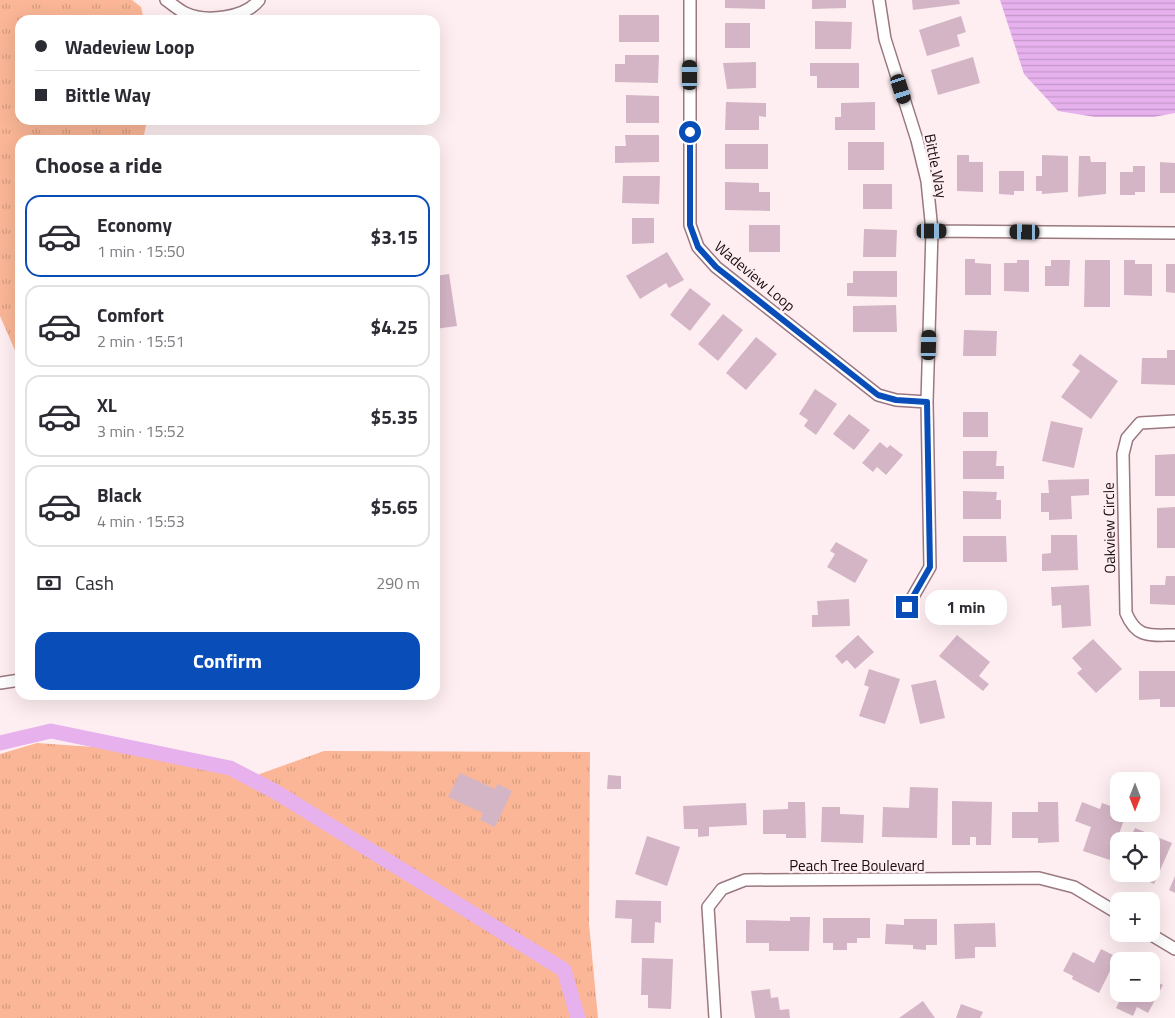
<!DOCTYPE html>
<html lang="en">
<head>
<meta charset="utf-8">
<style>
	body { margin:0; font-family:"Titillium Web",sans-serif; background:#f2f2f3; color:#2b2b33; height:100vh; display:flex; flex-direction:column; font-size:19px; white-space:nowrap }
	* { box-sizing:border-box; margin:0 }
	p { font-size:16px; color:#7c7c81 }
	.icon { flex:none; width:28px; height:28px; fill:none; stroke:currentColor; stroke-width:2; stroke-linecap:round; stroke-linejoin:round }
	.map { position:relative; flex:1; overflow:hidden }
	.side { position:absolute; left:15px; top:135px; width:425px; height:565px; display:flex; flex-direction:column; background:#fff; border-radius:15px; box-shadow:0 5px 20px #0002 }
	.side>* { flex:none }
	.banner { position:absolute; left:15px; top:15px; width:425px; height:110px; border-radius:15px; box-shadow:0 5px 20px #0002; display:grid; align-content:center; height:110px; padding:0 20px; background:#fff }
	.needle { width:32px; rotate:180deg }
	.fabs { position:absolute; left:1110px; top:772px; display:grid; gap:10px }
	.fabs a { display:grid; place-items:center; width:50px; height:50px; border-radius:10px; background:#fff; box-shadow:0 5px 20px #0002; font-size:25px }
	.end { position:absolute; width:22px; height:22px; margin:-11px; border:6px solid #094eb8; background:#fff; box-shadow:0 0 0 2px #fff }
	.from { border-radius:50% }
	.bubble { position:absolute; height:35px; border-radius:15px; background:#fff; box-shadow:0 5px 20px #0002; font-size:16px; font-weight:700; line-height:35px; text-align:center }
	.car { position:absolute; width:15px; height:30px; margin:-15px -8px; border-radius:6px; box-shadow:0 0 4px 1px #0007; background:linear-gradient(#222 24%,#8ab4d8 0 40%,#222 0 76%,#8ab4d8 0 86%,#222 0) }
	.banner b { display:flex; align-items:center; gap:18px; height:48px; font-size:19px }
	.banner b+b { border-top:1px solid #e1e1e2 }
	.banner i { width:12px; height:12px; background:#2b2b33 }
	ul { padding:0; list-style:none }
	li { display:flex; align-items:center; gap:15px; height:82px; margin:0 10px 8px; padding:0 10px; border:2px solid #e1e1e2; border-radius:15px }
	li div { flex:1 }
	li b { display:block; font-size:19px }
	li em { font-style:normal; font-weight:700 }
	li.active { border-color:#094eb8 }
	li>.icon { width:45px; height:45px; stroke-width:1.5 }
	h2 { padding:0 20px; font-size:22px; line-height:60px }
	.pay { display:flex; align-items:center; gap:12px; height:55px; padding:0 20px; font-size:19px }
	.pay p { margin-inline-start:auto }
	.cta { display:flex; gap:10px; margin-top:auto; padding:10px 20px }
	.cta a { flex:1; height:58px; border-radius:15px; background:#094eb8; color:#fff; font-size:20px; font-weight:700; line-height:58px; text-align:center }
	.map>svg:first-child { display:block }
	.park { fill:url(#park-tufts) }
	.water { fill:url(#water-rules) }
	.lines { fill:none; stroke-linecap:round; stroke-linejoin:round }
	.canal { stroke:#e6b1ed; stroke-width:15 }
	.building { fill:#d4b5c6 }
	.street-casing { stroke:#9a787f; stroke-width:14 }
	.street { stroke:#fff; stroke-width:11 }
	.route { stroke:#094eb8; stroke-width:6 }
	.labels { text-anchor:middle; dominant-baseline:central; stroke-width:4.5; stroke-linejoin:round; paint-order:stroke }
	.street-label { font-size:15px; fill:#190d10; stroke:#feeef1 }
</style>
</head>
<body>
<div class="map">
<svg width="1175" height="1018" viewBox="0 0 1175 1018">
	<defs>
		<pattern id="park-tufts" width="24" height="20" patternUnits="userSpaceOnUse" patternTransform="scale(1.25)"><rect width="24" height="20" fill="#fab696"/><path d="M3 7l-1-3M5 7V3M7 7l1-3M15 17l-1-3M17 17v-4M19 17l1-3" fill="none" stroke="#d69b80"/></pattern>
		<pattern id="water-rules" width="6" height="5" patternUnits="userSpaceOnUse" patternTransform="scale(1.25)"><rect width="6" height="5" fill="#e6b1ed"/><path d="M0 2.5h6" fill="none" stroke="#c597ca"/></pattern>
	</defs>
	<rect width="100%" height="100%" fill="#feeef1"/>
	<path class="park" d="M 0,0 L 132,0 L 141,7 L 144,20 L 20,20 L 20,120 L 147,120 L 143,140 L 20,140 L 20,362 L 0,316 Z
		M 37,743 L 177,753 L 243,780 L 324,751 L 590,752 L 589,924 L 598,1018 L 0,1018 L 0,754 Z"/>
	<path class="water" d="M 1000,0 L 1175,0 L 1175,113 L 1154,117 L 1095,117 L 1058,111 L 1024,74 Z"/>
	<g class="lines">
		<path class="canal" d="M 0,743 L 51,731 L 230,768 L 276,792 L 564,970 L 578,1018"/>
	</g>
	<path class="building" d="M 725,0 L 765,0 L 765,9 L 725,8 Z
		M 812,0 L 846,0 L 846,8 L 812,9 Z
		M 912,0 L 959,0 L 960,4 L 913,10 Z
		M 619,15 L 659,15 L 659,42 L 619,42 Z
		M 961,16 L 966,32 L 957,35 L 960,46 L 927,56 L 919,30 Z
		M 815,21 L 852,22 L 851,49 L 815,49 Z
		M 725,23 L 750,23 L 750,48 L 725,48 Z
		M 625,55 L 659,55 L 658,83 L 615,82 L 615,64 L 625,64 Z
		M 973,57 L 980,83 L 938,95 L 931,70 Z
		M 756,62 L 756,88 L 727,89 L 723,63 Z
		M 810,63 L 859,63 L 859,88 L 817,88 L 817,76 L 810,76 Z
		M 626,95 L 659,96 L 659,123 L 626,123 Z
		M 726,102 L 766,103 L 766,117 L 759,116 L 759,130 L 725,130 Z
		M 875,102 L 875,130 L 835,130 L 835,117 L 841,117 L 841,103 Z
		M 625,135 L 659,135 L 659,162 L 615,163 L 615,146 L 626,146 Z
		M 848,142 L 884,142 L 884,170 L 848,170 Z
		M 725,144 L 768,144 L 768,169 L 725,169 Z
		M 957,155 L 969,155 L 969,162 L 983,162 L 983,192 L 957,191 Z
		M 1042,155 L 1068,156 L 1068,192 L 1042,194 L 1042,191 L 1036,191 L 1036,176 L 1042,176 Z
		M 1079,156 L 1090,156 L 1091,162 L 1106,162 L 1106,194 L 1078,197 Z
		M 1160,162 L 1175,163 L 1175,193 L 1160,193 Z
		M 1133,166 L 1145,166 L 1145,192 L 1135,192 L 1135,195 L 1120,195 L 1120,172 L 1133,172 Z
		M 999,171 L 1024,171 L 1024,191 L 1014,191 L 1014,195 L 999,194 Z
		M 623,176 L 660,176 L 659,204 L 622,203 Z
		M 725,182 L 759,183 L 759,192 L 770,192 L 770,211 L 725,210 Z
		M 863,184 L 892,184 L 892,209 L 863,209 Z
		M 632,218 L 654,218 L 654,243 L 632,244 Z
		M 749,225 L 780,225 L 780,252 L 749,252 Z
		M 864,229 L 897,230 L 896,257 L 863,257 Z
		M 667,252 L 684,280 L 669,288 L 666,283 L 640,299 L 626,276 Z
		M 965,259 L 975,259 L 975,263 L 991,264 L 991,295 L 965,295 Z
		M 1017,260 L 1029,260 L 1029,292 L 1004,291 L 1004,263 L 1017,263 Z
		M 1051,260 L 1070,260 L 1069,286 L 1045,286 L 1045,266 L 1051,266 Z
		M 1085,260 L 1110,260 L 1110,307 L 1084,307 Z
		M 1124,260 L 1135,260 L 1135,264 L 1152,264 L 1152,296 L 1124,295 Z
		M 1166,264 L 1175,264 L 1175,293 L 1166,292 Z
		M 853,271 L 897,271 L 897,297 L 847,296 L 847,283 L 853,283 Z
		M 449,274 L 457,326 L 435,329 L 435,276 Z
		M 690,288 L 711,304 L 690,331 L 670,315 Z
		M 896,305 L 897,332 L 853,332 L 853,306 Z
		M 723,314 L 743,330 L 718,361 L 698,344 Z
		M 964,330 L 997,331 L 996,356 L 963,356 Z
		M 756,337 L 777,354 L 746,390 L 726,373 Z
		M 1167,350 L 1175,350 L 1175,385 L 1141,384 L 1142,358 L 1167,358 Z
		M 1080,354 L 1118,381 L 1091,419 L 1061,397 L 1080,371 L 1072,365 Z
		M 815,389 L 837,404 L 816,435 L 804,426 L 808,420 L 799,414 Z
		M 963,412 L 988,412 L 988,437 L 963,437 Z
		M 849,414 L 870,430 L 854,450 L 833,434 Z
		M 1051,421 L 1083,428 L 1074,468 L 1042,461 Z
		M 880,442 L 887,448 L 890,445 L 903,455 L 886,475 L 877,467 L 873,472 L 862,463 Z
		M 963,451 L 997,451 L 996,466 L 1004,466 L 1004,479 L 963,479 Z
		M 1175,454 L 1175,496 L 1155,496 L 1155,455 Z
		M 1089,479 L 1089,495 L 1071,496 L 1072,519 L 1049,520 L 1049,512 L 1041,512 L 1041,493 L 1049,493 L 1048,480 Z
		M 963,491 L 997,492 L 996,500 L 1001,500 L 1001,519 L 963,519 Z
		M 1175,507 L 1175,548 L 1157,548 L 1157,508 Z
		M 1051,535 L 1077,535 L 1078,570 L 1042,571 L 1042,554 L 1051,553 Z
		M 963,536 L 1006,536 L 1007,562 L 963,562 Z
		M 836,542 L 868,560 L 855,583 L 827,567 L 835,554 L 830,551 Z
		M 1166,576 L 1175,576 L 1175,605 L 1150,604 L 1150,585 L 1165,585 Z
		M 1089,585 L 1091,626 L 1062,628 L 1061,605 L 1052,606 L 1051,587 Z
		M 849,599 L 850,626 L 812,627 L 812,615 L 818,615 L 817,601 Z
		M 858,635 L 874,652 L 855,669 L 847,660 L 842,664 L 835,656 Z
		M 957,635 L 990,662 L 979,676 L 989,684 L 983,691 L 939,656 Z
		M 1093,639 L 1122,669 L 1096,693 L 1077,673 L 1082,669 L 1072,658 Z
		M 869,669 L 900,679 L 885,724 L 859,716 L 869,687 L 864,685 Z
		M 1139,671 L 1175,671 L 1175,707 L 1160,707 L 1160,699 L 1139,700 Z
		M 936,680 L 945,718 L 920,724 L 911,685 Z
		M 460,773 L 495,789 L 498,784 L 512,791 L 495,827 L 480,820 L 483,813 L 448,797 Z
		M 608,775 L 621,776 L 621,789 L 607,789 Z
		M 910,787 L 938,788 L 937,838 L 882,837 L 883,807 L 909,808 Z
		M 952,801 L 992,802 L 991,845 L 976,845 L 976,837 L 970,837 L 970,845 L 952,845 Z
		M 788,802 L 805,802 L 806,838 L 786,838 L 786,834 L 763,834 L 763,810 L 788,809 Z
		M 1038,802 L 1058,802 L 1059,842 L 1038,843 L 1038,838 L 1012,838 L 1012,812 L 1038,812 Z
		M 1082,802 L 1100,809 L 1102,803 L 1119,809 L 1119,814 L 1126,814 L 1110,860 L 1083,851 L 1091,827 L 1075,821 Z
		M 746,803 L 747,825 L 709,827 L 709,836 L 698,837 L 698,829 L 684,829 L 683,806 Z
		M 822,807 L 840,807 L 840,814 L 864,815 L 863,843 L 821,842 Z
		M 1135,828 L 1172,843 L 1154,884 L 1133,874 L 1151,874 L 1151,841 L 1129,841 Z
		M 647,836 L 680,847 L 667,886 L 635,874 Z
		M 1175,876 L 1175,893 L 1169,890 Z
		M 616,900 L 661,901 L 661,923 L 655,922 L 654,943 L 631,943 L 632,919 L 615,918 Z
		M 790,917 L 810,917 L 809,951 L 769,951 L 769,943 L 746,943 L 746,920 L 790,921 Z
		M 823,918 L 870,918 L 870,938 L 857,938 L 857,943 L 847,943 L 847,950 L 833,950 L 833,943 L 823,943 Z
		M 904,919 L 937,919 L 937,945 L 926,945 L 926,950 L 913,949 L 913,945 L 885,944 L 886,924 L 904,925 Z
		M 995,923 L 996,947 L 975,947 L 975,958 L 955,959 L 954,924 Z
		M 1101,949 L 1117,957 L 1099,993 L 1072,979 L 1073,976 L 1063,971 L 1073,952 L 1094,963 Z
		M 642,958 L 673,959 L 671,1009 L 648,1008 L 648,995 L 641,995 Z
		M 1151,979 L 1163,985 L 1148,1013 L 1137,1007 L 1133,1016 L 1116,1008 L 1121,998 L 1115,995 L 1119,987 L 1119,994 L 1151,994 Z
		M 770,989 L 771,998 L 778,997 L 780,1010 L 789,1009 L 790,1018 L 755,1018 L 751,991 Z
		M 923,1001 L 935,1018 L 899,1018 Z
		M 961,1004 L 983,1012 L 980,1018 L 956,1018 Z"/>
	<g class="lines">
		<defs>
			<path id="street" d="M 166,0 C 172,4 179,10 185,13 C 206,23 245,18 259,0
				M 690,0 L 690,225 L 698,247 L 716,267 L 878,395 L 896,400 L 927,402
				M 879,0 L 885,39 L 917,140 L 927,181 L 932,231 L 927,402 L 930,567 L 907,607
				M 932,231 L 1175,233
				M 1175,421 L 1140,423 L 1127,438 L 1123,454 L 1126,613 C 1137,639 1150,635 1175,635
				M 0,683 L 20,680
				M 1150,934 L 1175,949
				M 715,1018 L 708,907 L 722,889 L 745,880 L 1039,878 L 1074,887 L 1119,914"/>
		</defs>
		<use href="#street" class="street-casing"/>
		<use href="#street" class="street"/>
	</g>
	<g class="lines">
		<path class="route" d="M 690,132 L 690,225 L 698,247 L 716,267 L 878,395 L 896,400 L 927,402 L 930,567 L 907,607"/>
	</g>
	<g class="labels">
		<g class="street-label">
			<text transform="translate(936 166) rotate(79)">Bittle Way</text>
			<text transform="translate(755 276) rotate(40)">Wadeview Loop</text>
			<text transform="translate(1109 528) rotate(-91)">Oakview Circle</text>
			<text x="857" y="865">Peach Tree Boulevard</text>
		</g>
	</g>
</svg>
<div class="fabs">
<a><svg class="needle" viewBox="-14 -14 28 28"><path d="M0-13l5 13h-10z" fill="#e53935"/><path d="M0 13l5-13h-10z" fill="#7c7c81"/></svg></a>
<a><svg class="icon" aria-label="locate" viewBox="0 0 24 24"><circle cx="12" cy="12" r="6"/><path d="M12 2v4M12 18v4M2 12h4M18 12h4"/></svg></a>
<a>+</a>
<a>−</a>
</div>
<i class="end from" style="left:690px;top:132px"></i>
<i class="end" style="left:907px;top:607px"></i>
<div class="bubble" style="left:925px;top:590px;width:82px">1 min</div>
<i class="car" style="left:690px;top:75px;rotate:0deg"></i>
<i class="car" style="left:901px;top:89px;rotate:162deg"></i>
<i class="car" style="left:932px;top:231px;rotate:90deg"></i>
<i class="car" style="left:1025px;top:232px;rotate:271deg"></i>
<i class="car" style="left:929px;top:345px;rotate:2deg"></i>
<div class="banner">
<b><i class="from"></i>Wadeview Loop</b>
<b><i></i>Bittle Way</b>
</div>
<section class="side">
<h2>Choose a ride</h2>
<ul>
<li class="active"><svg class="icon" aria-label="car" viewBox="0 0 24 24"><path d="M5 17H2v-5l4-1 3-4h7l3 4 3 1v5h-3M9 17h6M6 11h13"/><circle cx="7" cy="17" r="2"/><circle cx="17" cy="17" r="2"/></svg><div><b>Economy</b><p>1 min · 15:50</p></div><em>$3.15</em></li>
<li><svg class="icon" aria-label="car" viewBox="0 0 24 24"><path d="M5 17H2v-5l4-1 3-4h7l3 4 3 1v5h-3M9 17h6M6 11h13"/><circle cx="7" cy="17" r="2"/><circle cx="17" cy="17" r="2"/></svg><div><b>Comfort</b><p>2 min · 15:51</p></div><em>$4.25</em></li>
<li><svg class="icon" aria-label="car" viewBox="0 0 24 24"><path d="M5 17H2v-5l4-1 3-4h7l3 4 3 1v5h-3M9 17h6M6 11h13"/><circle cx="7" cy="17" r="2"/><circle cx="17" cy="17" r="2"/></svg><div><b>XL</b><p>3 min · 15:52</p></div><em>$5.35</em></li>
<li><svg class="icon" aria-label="car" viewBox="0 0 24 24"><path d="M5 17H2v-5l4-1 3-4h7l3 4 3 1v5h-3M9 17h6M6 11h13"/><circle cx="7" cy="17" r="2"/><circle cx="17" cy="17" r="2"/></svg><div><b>Black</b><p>4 min · 15:53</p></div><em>$5.65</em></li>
</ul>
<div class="pay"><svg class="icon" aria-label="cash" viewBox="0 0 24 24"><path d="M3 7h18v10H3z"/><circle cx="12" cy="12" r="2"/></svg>Cash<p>290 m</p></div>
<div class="cta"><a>Confirm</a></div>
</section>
</div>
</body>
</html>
